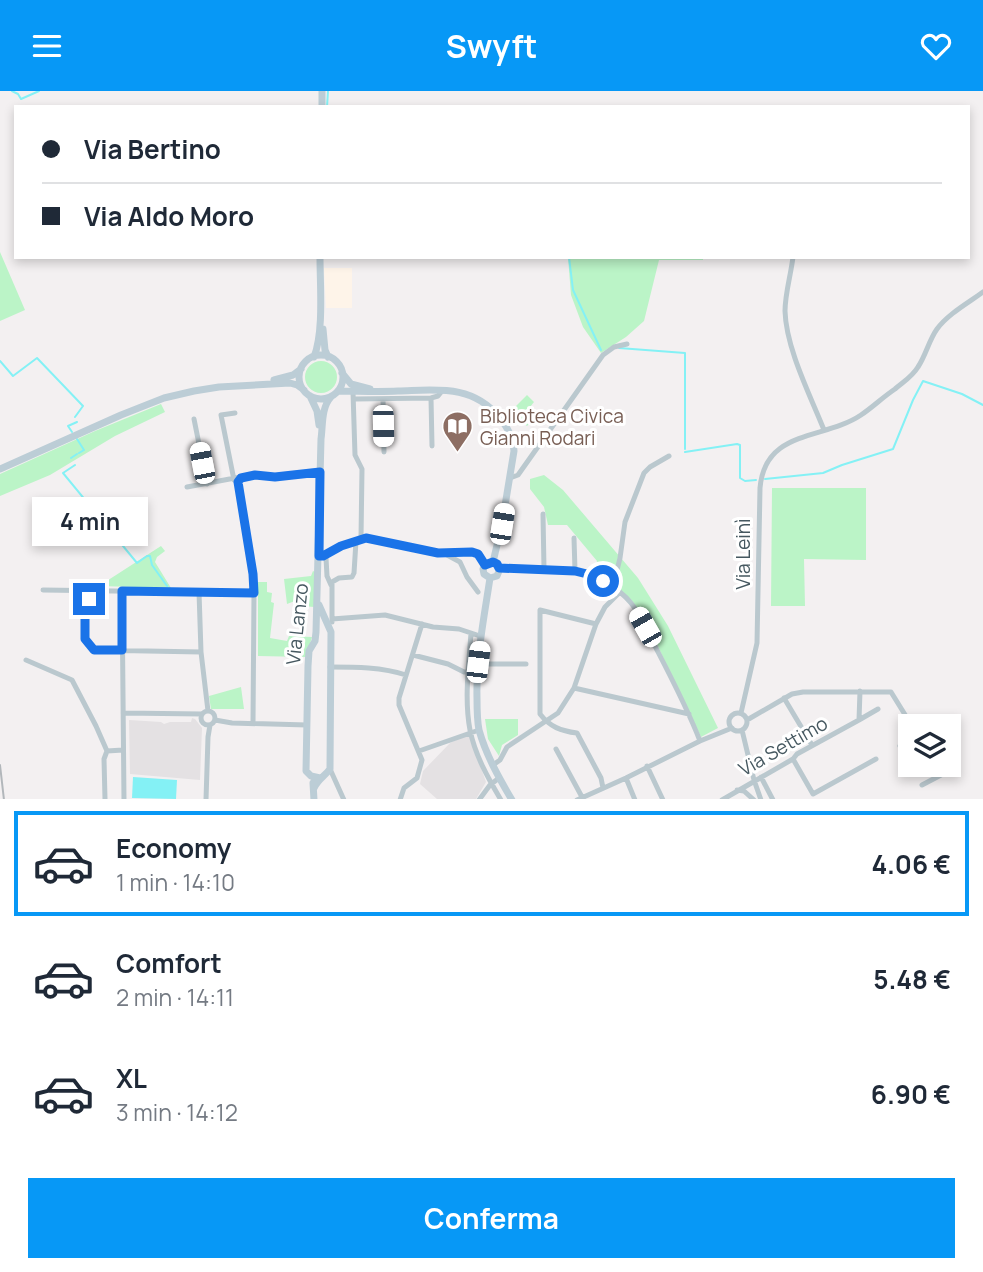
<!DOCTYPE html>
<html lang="it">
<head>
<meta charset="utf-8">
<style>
	body { margin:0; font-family:Manrope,sans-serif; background:#f2f2f3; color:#1f2937; height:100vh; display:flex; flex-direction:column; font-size:26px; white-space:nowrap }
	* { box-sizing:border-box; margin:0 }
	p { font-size:23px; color:#747a83 }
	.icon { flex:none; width:38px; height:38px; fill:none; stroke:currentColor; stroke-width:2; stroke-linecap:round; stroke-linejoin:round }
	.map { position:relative; height:708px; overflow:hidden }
	.sheet { display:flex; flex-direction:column; background:#fff; flex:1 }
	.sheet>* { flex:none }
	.banner { position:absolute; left:14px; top:14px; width:956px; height:154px; border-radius:0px; box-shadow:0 4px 10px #0003; display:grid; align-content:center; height:154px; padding:0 28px; background:#fff }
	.buttons { position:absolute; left:898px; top:623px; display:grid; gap:14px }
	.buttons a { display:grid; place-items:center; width:63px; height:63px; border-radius:0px; background:#fff; box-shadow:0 4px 10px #0003; font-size:35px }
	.end { position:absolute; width:32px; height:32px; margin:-16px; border:9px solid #1a73e8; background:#fff; box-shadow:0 0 0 4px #fff }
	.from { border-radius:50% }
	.bubble { position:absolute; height:49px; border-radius:0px; background:#fff; box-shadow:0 4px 10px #0003; font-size:23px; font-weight:700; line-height:49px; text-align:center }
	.car { position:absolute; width:21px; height:42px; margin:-21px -10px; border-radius:9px; box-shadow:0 0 5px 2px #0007; background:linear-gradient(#fff 24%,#345 0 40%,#fff 0 76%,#345 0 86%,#fff 0) }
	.banner b { display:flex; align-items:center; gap:24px; height:66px; font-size:26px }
	.banner b+b { border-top:2px solid #e0e1e3 }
	.banner i { width:18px; height:18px; background:#1f2937 }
	ul { padding:12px 0 0; list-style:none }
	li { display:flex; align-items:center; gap:21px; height:105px; margin:0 14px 10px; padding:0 14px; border:4px solid transparent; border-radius:0px }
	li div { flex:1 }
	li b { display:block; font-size:26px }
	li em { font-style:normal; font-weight:700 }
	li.selected { border-color:#0798f6 }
	li>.icon { width:63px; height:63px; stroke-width:1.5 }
	.button { display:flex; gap:14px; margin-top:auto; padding:14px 28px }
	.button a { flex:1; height:80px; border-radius:0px; background:#0798f6; color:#fff; font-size:28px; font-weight:700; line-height:80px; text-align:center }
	header { display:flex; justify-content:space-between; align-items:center; height:91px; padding:0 28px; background:#0798f6; color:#fff; font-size:32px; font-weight:700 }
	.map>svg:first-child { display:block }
	.commercial { fill:#fef4e9 }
	.education { fill:#e4e1e3 }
	.green { fill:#bbf4c7 }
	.water { fill:#84f1f5 }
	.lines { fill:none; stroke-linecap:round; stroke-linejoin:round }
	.stream { stroke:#84f1f5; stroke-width:2 }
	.street { stroke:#bac8ce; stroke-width:5 }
	.secondary { stroke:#bccdd6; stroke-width:7 }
	.rail { stroke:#b2b7bb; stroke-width:2 }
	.route { stroke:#1a73e8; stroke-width:9 }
	.labels { text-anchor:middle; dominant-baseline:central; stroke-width:6; stroke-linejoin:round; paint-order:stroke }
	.education-label { font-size:19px; fill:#785e54; stroke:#fff; text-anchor:start }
	.street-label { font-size:19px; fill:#465860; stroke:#fff }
</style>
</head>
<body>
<header><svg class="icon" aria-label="menu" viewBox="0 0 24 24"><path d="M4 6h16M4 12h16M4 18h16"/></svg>Swyft<svg class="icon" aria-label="heart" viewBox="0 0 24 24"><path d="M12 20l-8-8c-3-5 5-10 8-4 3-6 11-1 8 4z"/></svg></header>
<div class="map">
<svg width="983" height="709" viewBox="0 0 983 709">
	<rect width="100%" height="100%" fill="#f3f0f1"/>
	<path class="commercial" d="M 324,177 L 352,177 L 352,217 L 326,217 Z"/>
	<path class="education" d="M 192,627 L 195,628 L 202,637 L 200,689 L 130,683 L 129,629 L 161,631 L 164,633 L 170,631 L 191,631 Z
		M 466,644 L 470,646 L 486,691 L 476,708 L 437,708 L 420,693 L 423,680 L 450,652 Z"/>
	<path class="green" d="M 0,161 L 25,219 L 0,230 Z
		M 568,166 L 703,166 L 703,169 L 659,169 L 644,230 L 626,246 L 601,262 L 583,236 L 571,204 Z
		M305 286a16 16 0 1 1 32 0a16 16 0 1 1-32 0Z
		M 527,304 L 534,311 L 530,316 L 538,323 L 527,335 L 519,328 L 526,319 L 520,324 L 513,318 Z
		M 161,313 L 165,321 L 115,345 L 50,384 L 0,405 L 0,383 L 95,340 Z
		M 544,384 L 563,399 L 638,487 L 668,535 L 718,637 L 701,646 L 651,541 L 633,511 L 610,490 L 594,482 L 597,470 L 567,434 L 548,434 L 544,416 L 530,398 L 530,388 Z
		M 772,397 L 866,397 L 866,469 L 804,468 L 805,515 L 771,515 Z
		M 161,455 L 165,460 L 157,466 L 155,471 L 171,497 L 99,495 Z
		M 313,480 L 315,481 L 314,516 L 302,515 L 295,510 L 287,513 L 284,488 L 311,485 Z
		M 258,491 L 267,491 L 267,501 L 272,502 L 271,511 L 274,512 L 270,547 L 287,550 L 289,545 L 312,546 L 306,566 L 258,565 Z
		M 241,596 L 244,618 L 211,618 L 209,605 Z
		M 485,628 L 518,628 L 518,644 L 502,654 L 499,665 L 488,648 Z"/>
	<path class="water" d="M 133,686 L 177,689 L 176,708 L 132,707 Z"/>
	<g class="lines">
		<path class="stream" d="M 12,0 L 18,3 L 21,8 L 39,0
			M 327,16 L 328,0
			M 569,166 L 573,199 L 601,259
			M 619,257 L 685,262 L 685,358
			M 0,270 L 13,285 L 37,267 L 83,315 L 75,326
			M 72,341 L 68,335 L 77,331
			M 77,348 L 84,359 L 79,362
			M 685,361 L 737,353 L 740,354 L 740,387 L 745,390 L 756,389
			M 71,367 L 77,363
			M 75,374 L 63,382 L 137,472 L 147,465 L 150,465 L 152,474 L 167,495
			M 765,388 L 823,382 L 842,374 L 893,358 L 913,309 L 923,290 L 962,303 L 983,314"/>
		<path class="street" d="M 793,166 C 791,183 785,203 785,220 C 786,257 810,304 824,339
			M 353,301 L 355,364 L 362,378 L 361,447
			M 431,307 L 432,355
			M 355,308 L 431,307 L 438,305 L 442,300
			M 383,308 L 384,361
			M 194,328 L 207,393
			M 241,387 L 238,395 L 253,483 L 254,502 L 253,632
			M 510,387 L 518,384 L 603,264 L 614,256 L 627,253
			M 234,389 L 221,324 L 235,322
			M 187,396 L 251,384 L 275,386 L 320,381
			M 543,423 L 544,478
			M 574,447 L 575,480
			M 447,464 L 460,471 L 467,486 L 478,501
			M 319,465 L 323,465 L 341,455 L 366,447 L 438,462 L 472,461 L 478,463 L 485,474
			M 323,465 L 326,467 L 327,485 L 331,494
			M 499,477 L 575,480 C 595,484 618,496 631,512 C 642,526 650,545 658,561 C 673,590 688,619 700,650
			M 613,496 L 620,467 L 625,431 L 644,382 L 650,376 L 669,365
			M 43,499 L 254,502
			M 89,500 L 89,508 L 85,516 L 85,548 L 94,559 L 201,561
			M 122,500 L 124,709
			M 199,501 L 201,561 L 208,620
			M 332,528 L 385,524 L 433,536 L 459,538 L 480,545
			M 332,531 L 332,491 L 339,487 L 352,486 L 354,482 L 356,450
			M 596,533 L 540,519 L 540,623 C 550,636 561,640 577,642 L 601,687 L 603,697
			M 471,542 C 469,573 464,608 470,639 C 475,664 488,687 501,709
			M 413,564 L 448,573 L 464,581 L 476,581
			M 26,569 L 72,589 L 96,635 L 107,660 L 123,659
			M 477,575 L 488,573 L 526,573
			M 330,576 C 355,576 382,576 406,584
			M 574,597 L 689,623
			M 784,607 L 812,654
			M201 627a7 7 0 1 1 14 0a7 7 0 1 1-14 0Z
			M 123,622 L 202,623
			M 741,622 L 757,552 L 760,397 C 765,338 824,349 861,324 C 873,316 883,306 895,298 C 903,291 912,286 918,276 C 926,264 929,249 937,238 C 948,223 968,212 983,201
			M729 631a9 9 0 1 1 18 0a9 9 0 1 1-18 0Z
			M 215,629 L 232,632 L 307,634
			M 747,629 L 792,603 L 803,601 L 891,601 L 912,635
			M 859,629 L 878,618
			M 742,639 L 754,689 L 761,709
			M 900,655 L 910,649
			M 556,658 L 582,706
			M 419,660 L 479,639
			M 793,668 L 813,703 L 876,668
			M 493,674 L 500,669 L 507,656 L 558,622 L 574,597 L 596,533 L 605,516 L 620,501
			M 647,675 L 663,709
			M 330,678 L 344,709
			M 761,686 L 773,709
			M 626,687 L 635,709
			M 922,694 L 941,684 L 935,674
			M 737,699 L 744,700 L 754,709
			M 105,708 L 104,668 L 107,660
			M 206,709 L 208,646 L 210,634
			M 400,709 L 404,697 L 417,687 L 422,669 L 399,614 L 399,607 L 422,533
			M 479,709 L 490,694 L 499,687
			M 577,709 L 626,687 L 700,650 L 732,637
			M 722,709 L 793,668 L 797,663 L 859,629 L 860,600"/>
		<path class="secondary" d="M 322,16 L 322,0
			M 323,238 L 325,259 L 328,266
			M299 286a22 22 0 1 1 44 0a22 22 0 1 1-44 0Z
			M 314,266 C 324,240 320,196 320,166
			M 342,282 L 351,293 L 370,298
			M 274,289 L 293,284 L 301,278
			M 338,300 C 358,300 378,301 398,300 C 437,299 472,293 499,326 C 508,337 513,346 514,360 L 502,433 L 493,471
			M 310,305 L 317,320 L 319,334
			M 0,378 L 121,324 L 164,307 L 194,300 L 219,296 L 290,292 L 297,294 L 304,299
			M 490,487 C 484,527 476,566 477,607 C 477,617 477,629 479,639 C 486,664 499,687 512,709
			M 490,487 L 484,483 L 483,478 L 487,472 L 493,471
			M 490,487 L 497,485 L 499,480 L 498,475 L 493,471
			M 320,687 L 311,685 L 306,680 L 308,575 L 309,560 L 315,550 L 316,541 L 321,348 C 323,334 321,317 331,306
			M 313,692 L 314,709
			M 314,697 C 318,688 325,685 330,678 L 331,541 L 319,514"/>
		<path class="rail" d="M 0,674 L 4,709"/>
	</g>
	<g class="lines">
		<path class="route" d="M 89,508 L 85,516 L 85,548 L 94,559 L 122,559 L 122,500 L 254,502 L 253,483 L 238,391 L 241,387 L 255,384 L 275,386 L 320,381 L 319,465 L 323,465 L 341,455 L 366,447 L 438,462 L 472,461 L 478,463 L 485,474 L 493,471 L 497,473 L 499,477 L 575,480 L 587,483 L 603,490"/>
	</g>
	<defs>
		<symbol id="library-pin" viewBox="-11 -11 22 30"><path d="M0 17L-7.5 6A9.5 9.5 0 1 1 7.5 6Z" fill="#8d6e63" stroke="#fff"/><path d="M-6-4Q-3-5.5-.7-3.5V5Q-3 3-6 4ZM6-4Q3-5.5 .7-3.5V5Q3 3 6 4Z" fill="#fff"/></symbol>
	</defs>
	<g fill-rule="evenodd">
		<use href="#library-pin" x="440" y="318" width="35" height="47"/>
	</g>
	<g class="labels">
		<g class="education-label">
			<text x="480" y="325">Biblioteca Civica<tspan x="480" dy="22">Gianni Rodari</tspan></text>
		</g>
		<g class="street-label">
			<text transform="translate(743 463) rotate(-90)">Via Leinì</text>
			<text transform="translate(297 533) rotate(-84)">Via Lanzo</text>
			<text transform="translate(783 655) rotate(-30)">Via Settimo</text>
		</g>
	</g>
</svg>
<div class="buttons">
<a><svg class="icon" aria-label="layers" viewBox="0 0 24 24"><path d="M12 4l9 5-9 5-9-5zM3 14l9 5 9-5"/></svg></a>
</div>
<i class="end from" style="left:603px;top:490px"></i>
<i class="end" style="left:89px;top:508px"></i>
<div class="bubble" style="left:32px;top:406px;width:116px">4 min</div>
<i class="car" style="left:383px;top:335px;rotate:179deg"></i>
<i class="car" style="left:202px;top:372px;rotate:349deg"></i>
<i class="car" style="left:502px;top:433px;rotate:9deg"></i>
<i class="car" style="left:645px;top:536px;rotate:330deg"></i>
<i class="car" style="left:478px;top:571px;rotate:7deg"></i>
<div class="banner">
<b><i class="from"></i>Via Bertino</b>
<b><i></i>Via Aldo Moro</b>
</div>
</div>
<section class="sheet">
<ul>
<li class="selected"><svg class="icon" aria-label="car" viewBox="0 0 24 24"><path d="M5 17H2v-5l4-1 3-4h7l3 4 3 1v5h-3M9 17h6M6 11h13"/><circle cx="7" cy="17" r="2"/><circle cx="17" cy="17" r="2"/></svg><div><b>Economy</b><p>1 min · 14:10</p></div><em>4.06 €</em></li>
<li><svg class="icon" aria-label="car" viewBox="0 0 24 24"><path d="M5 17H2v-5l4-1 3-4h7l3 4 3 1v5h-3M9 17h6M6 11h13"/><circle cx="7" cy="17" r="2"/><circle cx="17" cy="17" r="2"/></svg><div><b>Comfort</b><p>2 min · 14:11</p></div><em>5.48 €</em></li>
<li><svg class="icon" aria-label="car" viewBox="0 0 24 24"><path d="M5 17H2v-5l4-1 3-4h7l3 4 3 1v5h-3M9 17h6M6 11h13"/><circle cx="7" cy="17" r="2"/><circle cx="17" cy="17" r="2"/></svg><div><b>XL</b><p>3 min · 14:12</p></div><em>6.90 €</em></li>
</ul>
<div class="button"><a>Conferma</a></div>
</section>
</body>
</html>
